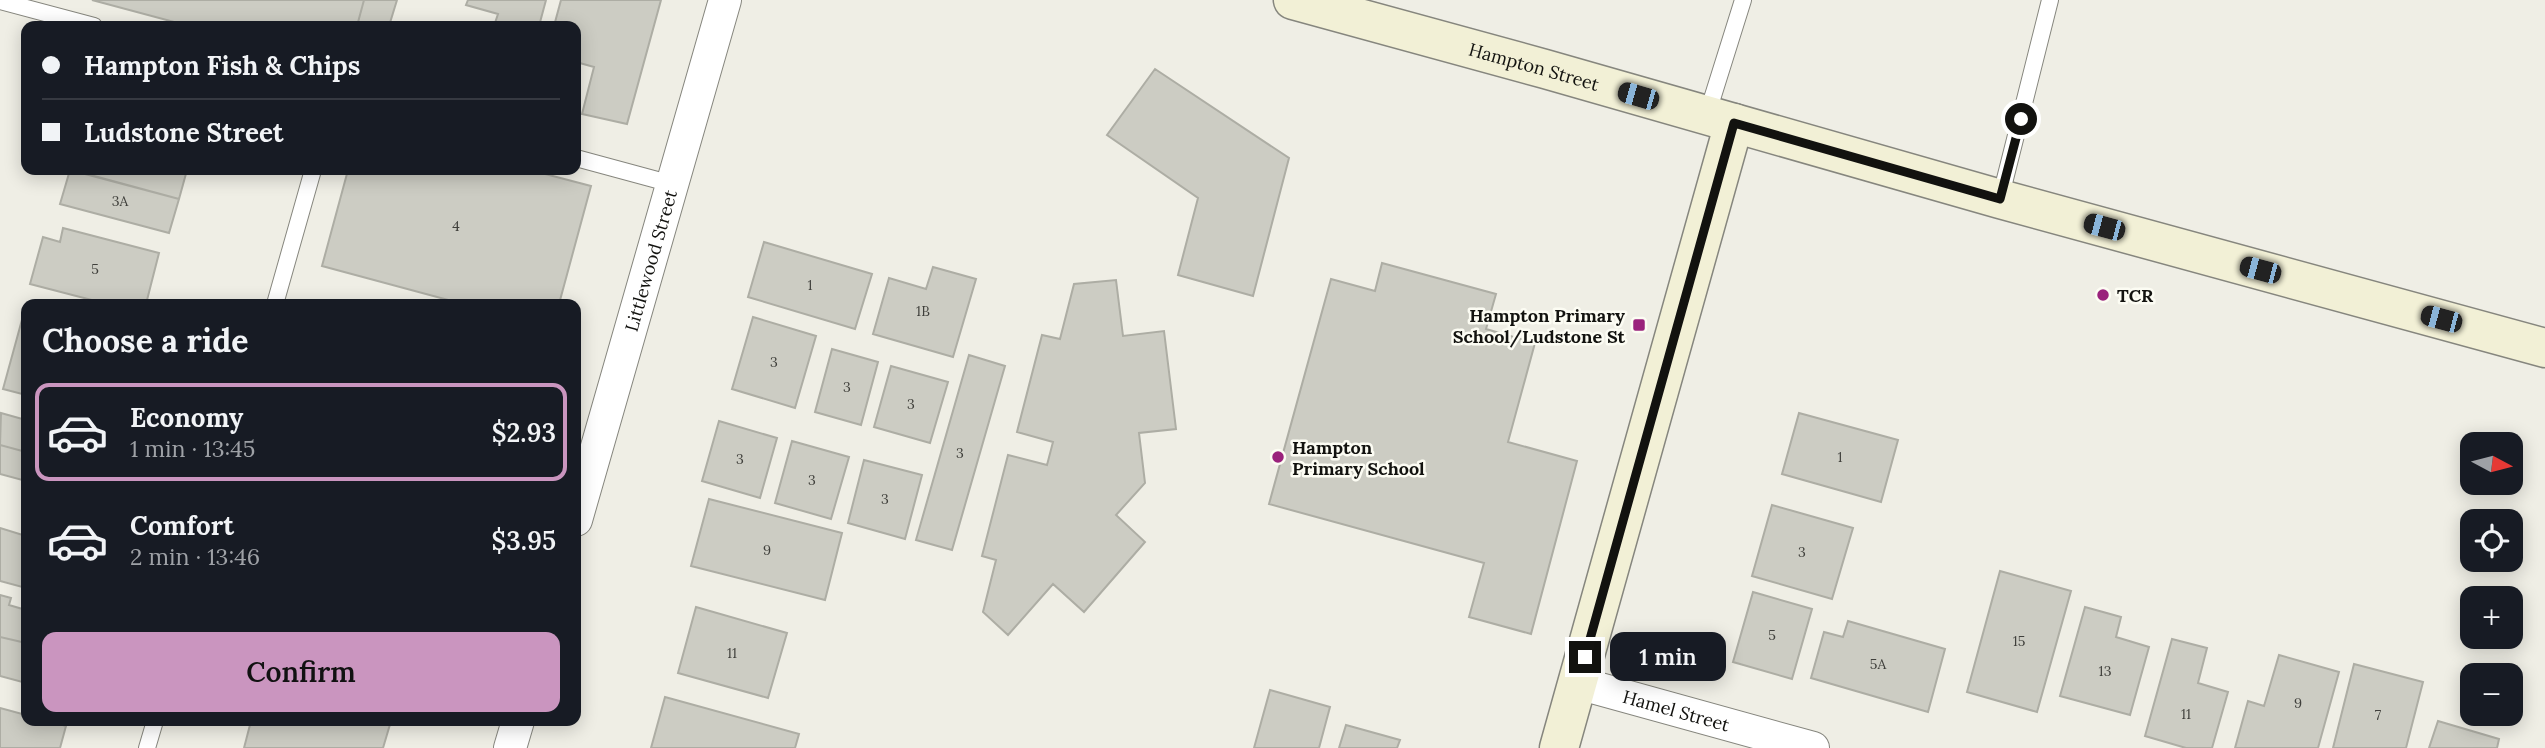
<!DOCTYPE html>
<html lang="en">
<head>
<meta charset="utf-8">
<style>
	body { margin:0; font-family:Lora,serif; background:#20242c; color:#f1f3f6; height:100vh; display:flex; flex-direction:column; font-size:26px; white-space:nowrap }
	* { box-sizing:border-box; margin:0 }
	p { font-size:23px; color:#9ea1a6 }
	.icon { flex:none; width:38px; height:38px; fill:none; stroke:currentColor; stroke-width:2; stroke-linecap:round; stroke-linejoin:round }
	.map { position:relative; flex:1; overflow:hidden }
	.drawer { position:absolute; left:21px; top:299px; width:560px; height:427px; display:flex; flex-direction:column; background:#171b24; border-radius:14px; box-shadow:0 4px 18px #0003 }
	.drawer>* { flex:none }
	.guide { position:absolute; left:21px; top:21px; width:560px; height:154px; border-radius:14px; box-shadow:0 4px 18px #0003; display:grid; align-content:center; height:154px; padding:0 21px; background:#171b24 }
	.needle { width:46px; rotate:97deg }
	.controls { position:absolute; left:2460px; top:432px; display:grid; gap:14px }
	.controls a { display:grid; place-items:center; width:63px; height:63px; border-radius:14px; background:#171b24; box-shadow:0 4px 18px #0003; font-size:35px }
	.end { position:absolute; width:32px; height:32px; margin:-16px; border:9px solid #12120f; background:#fff; box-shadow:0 0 0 4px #fff }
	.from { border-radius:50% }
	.bubble { position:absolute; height:49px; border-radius:14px; background:#171b24; box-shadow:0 4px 18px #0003; font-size:23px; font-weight:600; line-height:49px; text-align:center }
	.car { position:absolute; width:21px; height:42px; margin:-21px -10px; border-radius:9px; box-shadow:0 0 5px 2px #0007; background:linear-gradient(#222 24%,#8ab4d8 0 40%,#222 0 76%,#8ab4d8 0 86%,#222 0) }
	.guide b { display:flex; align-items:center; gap:24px; height:66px; font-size:26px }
	.guide b+b { border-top:2px solid #363941 }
	.guide i { width:18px; height:18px; background:#f1f3f6 }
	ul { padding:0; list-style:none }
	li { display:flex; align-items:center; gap:21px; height:98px; margin:0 14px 10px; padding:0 7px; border:4px solid transparent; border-radius:14px }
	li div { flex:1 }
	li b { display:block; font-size:26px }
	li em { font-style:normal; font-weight:600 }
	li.selected { border-color:#ca95bf }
	li>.icon { width:63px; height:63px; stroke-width:1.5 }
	h2 { padding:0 21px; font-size:32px; line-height:84px }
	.action { display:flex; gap:14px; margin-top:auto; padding:14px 21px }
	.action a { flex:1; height:80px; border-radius:14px; background:#ca95bf; color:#111; font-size:28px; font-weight:600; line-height:80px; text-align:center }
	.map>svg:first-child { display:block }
	.building { fill:#ccccc3; stroke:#adada4; stroke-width:2 }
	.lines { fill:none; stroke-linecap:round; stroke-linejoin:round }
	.lane-casing { stroke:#86867e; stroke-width:18 }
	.street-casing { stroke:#86867e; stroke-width:34 }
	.secondary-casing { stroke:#86867e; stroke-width:41 }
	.lane { stroke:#fff; stroke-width:16 }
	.street { stroke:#fff; stroke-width:32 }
	.secondary { stroke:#f2f0d6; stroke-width:38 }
	.route { stroke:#12120f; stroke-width:9 }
	.poi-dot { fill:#9a227c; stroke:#fcfcf3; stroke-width:2.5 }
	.labels { text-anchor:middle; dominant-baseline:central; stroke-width:5; stroke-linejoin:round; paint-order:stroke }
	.number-label { font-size:14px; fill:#40403c }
	.street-label { font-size:18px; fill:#12120f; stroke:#fcfcf3 }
	.poi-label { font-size:18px; font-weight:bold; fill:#12120f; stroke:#fcfcf3; text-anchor:start }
</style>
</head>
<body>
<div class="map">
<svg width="2545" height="748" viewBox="0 0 2545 748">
	<rect width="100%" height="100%" fill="#efeee5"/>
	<path class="building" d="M 92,0 L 364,0 L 357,26 L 189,26 Z
		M 364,0 L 397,0 L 389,26 L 357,26 Z
		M 468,0 L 546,0 L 539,26 L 494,26 L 498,14 L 466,5 Z
		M 561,0 L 661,0 L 627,124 L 582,114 L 594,67 L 576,62 L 576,26 L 554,26 Z
		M 1155,69 L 1289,158 L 1253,296 L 1178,275 L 1198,198 L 1107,135 Z
		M 70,170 L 179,199 L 169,233 L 60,204 Z
		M 72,170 L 187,170 L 179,199 Z
		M 348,170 L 530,170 L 591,186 L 559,304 L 463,304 L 322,266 Z
		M 63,228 L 159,253 L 146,304 L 107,304 L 30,284 L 43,237 L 60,242 Z
		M 764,242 L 872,274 L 855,329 L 748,297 Z
		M 1382,263 L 1496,294 L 1486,329 L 1535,343 L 1508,442 L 1577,461 L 1531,634 L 1469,617 L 1484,563 L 1269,504 L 1331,279 L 1375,291 Z
		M 933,267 L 976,279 L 953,357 L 873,334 L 889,278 L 926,289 Z
		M 1116,280 L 1123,336 L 1164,331 L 1176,429 L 1139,433 L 1145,483 L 1116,515 L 1145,542 L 1084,612 L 1053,584 L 1008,635 L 983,612 L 996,560 L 982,556 L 1008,455 L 1047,465 L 1053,442 L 1017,432 L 1042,335 L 1060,339 L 1074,284 Z
		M 23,316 L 26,317 L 26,395 L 3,389 Z
		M 753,317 L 816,336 L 795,408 L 732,389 Z
		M 832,349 L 878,362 L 861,425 L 815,412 Z
		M 969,355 L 1005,366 L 952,550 L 916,540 Z
		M 891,366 L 948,382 L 930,443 L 874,427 Z
		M 1,413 L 26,420 L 26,452 L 0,445 Z
		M 1799,413 L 1898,440 L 1881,502 L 1782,474 Z
		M 719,421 L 777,438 L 760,498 L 702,481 Z
		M 792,441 L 849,457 L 831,519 L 775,503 Z
		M 0,445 L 26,452 L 26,481 L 0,474 Z
		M 864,460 L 922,475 L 905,539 L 848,523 Z
		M 709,499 L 842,533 L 825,600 L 691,566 Z
		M 1772,505 L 1853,528 L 1832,599 L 1752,576 Z
		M 0,528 L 26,536 L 26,588 L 0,581 Z
		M 2000,571 L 2071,591 L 2037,712 L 1967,692 Z
		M 1753,592 L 1812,609 L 1792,679 L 1733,662 Z
		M 0,595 L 11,598 L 9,605 L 26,610 L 26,643 L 0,637 Z
		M 696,607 L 787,633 L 768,698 L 678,673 Z
		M 2085,607 L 2121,617 L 2116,637 L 2149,647 L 2130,715 L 2060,696 Z
		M 1848,621 L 1945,649 L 1928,712 L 1811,678 L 1824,632 L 1843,637 Z
		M 0,637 L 26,643 L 26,683 L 0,676 Z
		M 2172,639 L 2207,648 L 2198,683 L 2228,692 L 2212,748 L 2186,748 L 2145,736 Z
		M 2279,655 L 2339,672 L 2318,748 L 2235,748 L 2248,701 L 2264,706 Z
		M 2354,664 L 2423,682 L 2406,748 L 2333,748 Z
		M 1270,690 L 1330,707 L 1319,748 L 1254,748 Z
		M 665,697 L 799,734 L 795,748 L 651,748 Z
		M 0,708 L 26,715 L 26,721 L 49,721 L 66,726 L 60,748 L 0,748 Z
		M 251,721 L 391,721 L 383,748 L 244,748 Z
		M 2438,721 L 2499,739 L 2497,748 L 2429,748 Z
		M 1346,725 L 1400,740 L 1397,748 L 1339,748 Z"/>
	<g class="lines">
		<defs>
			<path id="lane" d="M 0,1 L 94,26
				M 1707,115 L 1743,0
				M 576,158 L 672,184
				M 2000,199 L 2050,0
				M 275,304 L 313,170
				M 147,748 L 155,721"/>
			<g id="street">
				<path id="s1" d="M 576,520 L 725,0"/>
				<path id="s2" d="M 1578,683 L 1813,748"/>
				<path d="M 510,748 L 518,721"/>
			</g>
			<g id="secondary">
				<path id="s3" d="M 1293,0 L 1545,69 L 2000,199 L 2545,348"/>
				<path d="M 1559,748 L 1734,123"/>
			</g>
		</defs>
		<use href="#lane" class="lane-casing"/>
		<use href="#street" class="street-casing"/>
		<use href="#secondary" class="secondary-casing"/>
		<use href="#lane" class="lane"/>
		<use href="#street" class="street"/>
		<use href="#secondary" class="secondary"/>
	</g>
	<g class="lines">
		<path class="route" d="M 1585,657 L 1734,123 L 2000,199 L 2021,119"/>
	</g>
	<g class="poi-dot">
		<circle cx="2103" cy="295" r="7"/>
		<rect x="1632" y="318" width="14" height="14" rx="3.5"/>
		<circle cx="1278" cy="457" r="7"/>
	</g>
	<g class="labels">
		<g class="number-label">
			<text x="120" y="201">3A</text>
			<text x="456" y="226">4</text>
			<text x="95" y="269">5</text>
			<text x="810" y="285">1</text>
			<text x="923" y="311">1B</text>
			<text x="774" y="362">3</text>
			<text x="847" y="387">3</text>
			<text x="911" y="404">3</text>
			<text x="960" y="453">3</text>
			<text x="1840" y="457">1</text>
			<text x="740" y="459">3</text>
			<text x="812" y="480">3</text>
			<text x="885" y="499">3</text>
			<text x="767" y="550">9</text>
			<text x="1802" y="552">3</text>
			<text x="1772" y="635">5</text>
			<text x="2019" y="641">15</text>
			<text x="732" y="653">11</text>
			<text x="1878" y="664">5A</text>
			<text x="2105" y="671">13</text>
			<text x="2298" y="703">9</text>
			<text x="2186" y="714">11</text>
			<text x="2378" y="715">7</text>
		</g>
		<g class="street-label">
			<text stroke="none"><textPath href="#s3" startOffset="250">Hampton Street</textPath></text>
			<text stroke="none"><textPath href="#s1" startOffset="270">Littlewood Street</textPath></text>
			<text stroke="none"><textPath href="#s2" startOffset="102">Hamel Street</textPath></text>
		</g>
		<g class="poi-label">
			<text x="2117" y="295">TCR</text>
			<text x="1625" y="315" text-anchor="end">Hampton Primary<tspan x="1625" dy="21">School/Ludstone St</tspan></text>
			<text x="1292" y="447">Hampton<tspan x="1292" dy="21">Primary School</tspan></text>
		</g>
	</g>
</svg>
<div class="controls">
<a><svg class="needle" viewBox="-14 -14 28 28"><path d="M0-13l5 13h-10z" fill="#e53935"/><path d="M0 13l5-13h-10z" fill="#9ea1a6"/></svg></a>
<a><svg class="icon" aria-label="locate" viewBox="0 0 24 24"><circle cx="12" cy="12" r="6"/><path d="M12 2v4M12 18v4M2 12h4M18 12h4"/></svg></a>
<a>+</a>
<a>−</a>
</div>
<i class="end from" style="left:2021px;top:119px"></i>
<i class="end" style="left:1585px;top:657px"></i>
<div class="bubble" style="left:1610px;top:632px;width:116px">1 min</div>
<i class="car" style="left:1638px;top:96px;rotate:286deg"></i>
<i class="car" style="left:2104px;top:227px;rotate:285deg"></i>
<i class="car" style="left:2260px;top:270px;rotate:285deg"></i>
<i class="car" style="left:2441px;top:319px;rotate:285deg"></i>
<div class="guide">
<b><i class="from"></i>Hampton Fish &amp; Chips</b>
<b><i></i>Ludstone Street</b>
</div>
<section class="drawer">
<h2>Choose a ride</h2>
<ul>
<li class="selected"><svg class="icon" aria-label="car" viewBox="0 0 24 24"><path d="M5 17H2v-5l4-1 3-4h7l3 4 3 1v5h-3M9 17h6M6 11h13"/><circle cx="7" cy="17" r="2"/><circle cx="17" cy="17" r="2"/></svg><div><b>Economy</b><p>1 min · 13:45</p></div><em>$2.93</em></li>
<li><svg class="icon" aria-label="car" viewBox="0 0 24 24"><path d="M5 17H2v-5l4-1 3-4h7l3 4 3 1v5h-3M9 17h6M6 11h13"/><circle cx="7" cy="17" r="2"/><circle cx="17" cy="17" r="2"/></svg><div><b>Comfort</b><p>2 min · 13:46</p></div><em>$3.95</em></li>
</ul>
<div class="action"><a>Confirm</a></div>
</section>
</div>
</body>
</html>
